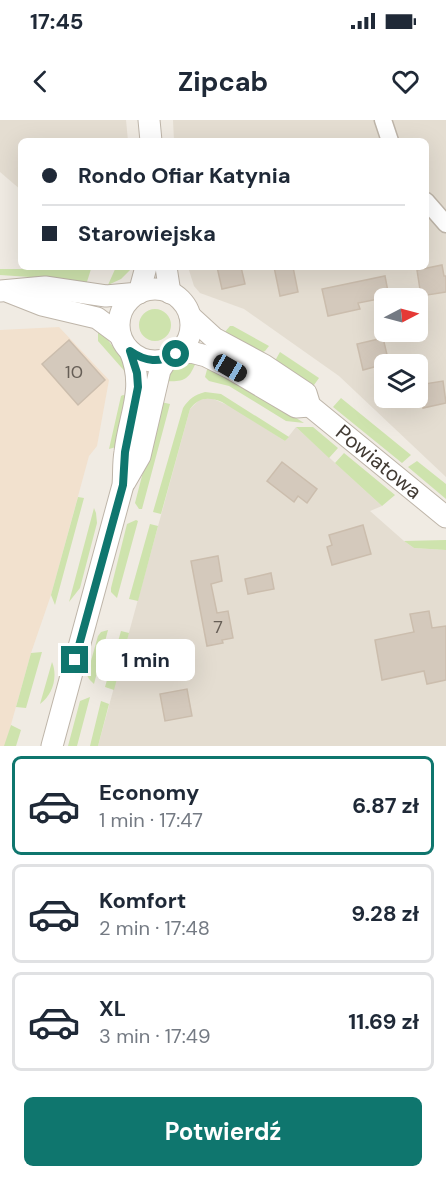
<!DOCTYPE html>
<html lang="pl">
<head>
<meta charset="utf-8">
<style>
	body { margin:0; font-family:"DM Sans",sans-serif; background:#f6f6f7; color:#1f2937; height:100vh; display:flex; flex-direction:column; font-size:22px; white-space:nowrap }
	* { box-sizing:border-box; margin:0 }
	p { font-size:20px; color:#747a83 }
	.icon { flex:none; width:33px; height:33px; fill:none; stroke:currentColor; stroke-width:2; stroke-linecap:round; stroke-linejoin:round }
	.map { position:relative; height:626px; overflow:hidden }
	.details { display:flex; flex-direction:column; background:#fff; flex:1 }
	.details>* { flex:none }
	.hud { position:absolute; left:18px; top:18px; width:411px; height:132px; border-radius:9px; box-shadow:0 6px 24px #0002; display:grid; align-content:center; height:132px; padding:0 24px; background:#fff }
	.needle { width:39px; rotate:84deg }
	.buttons { position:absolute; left:374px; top:168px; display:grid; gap:12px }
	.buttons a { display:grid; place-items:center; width:54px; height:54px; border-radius:9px; background:#fff; box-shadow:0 6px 24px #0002; font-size:30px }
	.end { position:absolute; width:27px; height:27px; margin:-14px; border:8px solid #0f766e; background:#fff; box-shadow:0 0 0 3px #fff }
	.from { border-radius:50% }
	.bubble { position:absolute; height:42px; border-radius:9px; background:#fff; box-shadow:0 6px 24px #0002; font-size:20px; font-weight:700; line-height:42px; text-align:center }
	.car { position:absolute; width:18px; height:36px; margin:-18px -9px; border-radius:8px; box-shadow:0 0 4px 2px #0007; background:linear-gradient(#222 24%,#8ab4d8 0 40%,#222 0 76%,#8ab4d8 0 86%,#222 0) }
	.hud b { display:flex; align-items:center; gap:21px; height:57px; font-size:22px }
	.hud b+b { border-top:2px solid #e0e1e3 }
	.hud i { width:15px; height:15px; background:#1f2937 }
	ul { padding:10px 0 0; list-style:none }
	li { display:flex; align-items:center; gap:18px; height:99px; margin:0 12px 9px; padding:0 12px; border:3px solid #e0e1e3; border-radius:9px }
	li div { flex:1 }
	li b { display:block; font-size:22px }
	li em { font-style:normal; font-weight:700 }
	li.on { border-color:#0f766e }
	li>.icon { width:54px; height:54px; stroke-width:1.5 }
	.cta { display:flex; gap:12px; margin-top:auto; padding:12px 24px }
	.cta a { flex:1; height:69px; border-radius:9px; background:#0f766e; color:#fff; font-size:24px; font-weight:700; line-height:69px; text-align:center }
	.status { display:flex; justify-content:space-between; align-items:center; height:42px; padding:0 30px; background:#fff; direction:ltr }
	.status svg { height:16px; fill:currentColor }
	header { display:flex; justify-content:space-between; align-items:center; height:78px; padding:0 24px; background:#fff; font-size:27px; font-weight:700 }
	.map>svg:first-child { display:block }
	.residential { fill:#e4ddd1; fill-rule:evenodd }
	.commercial { fill:#f2e1ce }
	.green { fill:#cee3ad }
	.building { fill:#d4c9bc; stroke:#cbbdad; stroke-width:1.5 }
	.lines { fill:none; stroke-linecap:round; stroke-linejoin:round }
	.minor-casing { stroke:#beb5a9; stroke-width:19 }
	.tertiary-casing { stroke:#beb5a9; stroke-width:23 }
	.minor { stroke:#fff; stroke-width:16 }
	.tertiary { stroke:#fff; stroke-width:21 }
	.route { stroke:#0f766e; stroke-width:8 }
	.labels { text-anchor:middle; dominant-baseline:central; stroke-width:4.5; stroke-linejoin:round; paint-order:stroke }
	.number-label { font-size:18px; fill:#665e56 }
	.street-label { font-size:21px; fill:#423b34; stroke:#fff }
</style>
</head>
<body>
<div class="status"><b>17:45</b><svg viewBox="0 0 49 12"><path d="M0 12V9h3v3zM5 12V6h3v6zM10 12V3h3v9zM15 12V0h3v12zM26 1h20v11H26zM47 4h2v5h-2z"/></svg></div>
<header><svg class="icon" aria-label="back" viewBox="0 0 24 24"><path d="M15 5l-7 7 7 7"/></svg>Zipcab<svg class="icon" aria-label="heart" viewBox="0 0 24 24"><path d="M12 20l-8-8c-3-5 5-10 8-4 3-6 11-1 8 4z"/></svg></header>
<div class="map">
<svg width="446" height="626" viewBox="0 0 446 626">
	<rect width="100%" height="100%" fill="#f0ebe3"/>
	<path class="residential" d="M 0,0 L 126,0 L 128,21 L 21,21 L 21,70 L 0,52 Z
		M 173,0 L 446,0 L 446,357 L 339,256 L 244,189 L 200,173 L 194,166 L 188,147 L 426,147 L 426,21 L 174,21 ZM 384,178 L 417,178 L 417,212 L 384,212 ZM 384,244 L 417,244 L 417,278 L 384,278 Z
		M 211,278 L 232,287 L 285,321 L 296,307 L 382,386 L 370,391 L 404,421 L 414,428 L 446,430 L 446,626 L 98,626 L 190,289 L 199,280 Z"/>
	<path class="commercial" d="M 59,207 L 109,260 L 97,326 L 89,336 L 51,475 L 31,533 L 5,626 L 0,626 L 0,210 Z"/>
	<path class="green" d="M 116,147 L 133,147 L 121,159 L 108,165 Z
		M 0,149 L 91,149 L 86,165 L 45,158 L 0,155 Z
		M139 205a16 16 0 1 1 32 0a16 16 0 1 1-32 0Z
		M 230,206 L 233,206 L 269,226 L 265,231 L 259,234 L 224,213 Z
		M 98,207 L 123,240 L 128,255 L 98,221 Z
		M 280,232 L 319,258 L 314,265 L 310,266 L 278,245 L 276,239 Z
		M 187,242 L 196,242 C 189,260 184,262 165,261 C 171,251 176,246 187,242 Z
		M 208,246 L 276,285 L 304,303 L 286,301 L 229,266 L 209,261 L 205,257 Z
		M 205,272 L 221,274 L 289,317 L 285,321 L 222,282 C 209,277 199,277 190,289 L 161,394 L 153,392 L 183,288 C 189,279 194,275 205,272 Z
		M 123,275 L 128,276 L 116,327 L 109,329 L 121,276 Z
		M 341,278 L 411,335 L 402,343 L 333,287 Z
		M 161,282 L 170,284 L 142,389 L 139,389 L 135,383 Z
		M 296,307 L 313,307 L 338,328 L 329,338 Z
		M 344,333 L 395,375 L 382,386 L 335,343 Z
		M 417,341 L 446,364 L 446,379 L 408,347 Z
		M 78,377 L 84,378 L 55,485 L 51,475 Z
		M 94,388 L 96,393 L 97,403 L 80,468 L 69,482 Z
		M 136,400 L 138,401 L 117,478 L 111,472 L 111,468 L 127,404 Z
		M 150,404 L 158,406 L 138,481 L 129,479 Z
		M 446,420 L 446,430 L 414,428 L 404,421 Z
		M 108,510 L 94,564 L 89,559 L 87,555 L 98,516 L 101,512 Z
		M 121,511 L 129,513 L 114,570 L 105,567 Z
		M 42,532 L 26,588 L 16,587 L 31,533 Z
		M 52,542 C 58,556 53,575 40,584 Z
		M 90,577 L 77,626 L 68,626 L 80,581 Z
		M 101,581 L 109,584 L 98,626 L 90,626 Z
		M 11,605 L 21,610 L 16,626 L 4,626 Z"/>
	<path class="building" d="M 442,145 L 444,156 L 446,156 L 446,172 L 421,176 L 417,150 Z
		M 217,147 L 241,147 L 245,164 L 222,169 Z
		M 274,147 L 293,147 L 298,172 L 280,176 Z
		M 385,156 L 389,177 L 358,183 L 360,189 L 328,196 L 322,169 Z
		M 383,218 L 389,243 L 363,250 L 357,224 Z
		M 69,220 L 105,260 L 78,285 L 42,244 Z
		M 443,261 L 446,283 L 423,288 L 418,265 Z
		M 282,342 L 317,369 L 307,383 L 298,376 L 294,382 L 267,361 Z
		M 363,405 L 371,434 L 332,445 L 327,427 L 332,425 L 329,415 Z
		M 218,436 L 222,461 L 211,464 L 217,493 L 228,491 L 233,518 L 222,520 L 223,523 L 207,526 L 191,441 Z
		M 271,453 L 274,469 L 248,474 L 245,459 Z
		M 429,491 L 432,508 L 446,506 L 446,560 L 427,564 L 424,551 L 382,560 L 375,520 L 414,512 L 410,494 Z
		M 187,569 L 192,596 L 165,601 L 160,574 Z"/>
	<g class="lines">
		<defs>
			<path id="minor" d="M 383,0 L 390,21
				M 426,81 L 446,104"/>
			<g id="tertiary">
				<path d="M 149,0 L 151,21"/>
				<path d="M 166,147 L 170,173"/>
				<circle cx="155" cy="205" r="36"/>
				<path d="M 0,171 L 45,167 L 106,176 L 139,173 L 146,147"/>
				<path d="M 9,172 L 42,185 L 97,198 L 120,215"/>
				<path id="s1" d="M 190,196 L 214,218 L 264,245 L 306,273 L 310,286 L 446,397"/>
				<path d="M 176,234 L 191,232 L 206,236 L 230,248 L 296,287 L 310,286"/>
				<path d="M 125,362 L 140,336 L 160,250 L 167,239"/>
				<path d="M 52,626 L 123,365 C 124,354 123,343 125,332 C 129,295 146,269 130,231"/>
			</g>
		</defs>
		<use href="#minor" class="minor-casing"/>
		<use href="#tertiary" class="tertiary-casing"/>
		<use href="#minor" class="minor"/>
		<use href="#tertiary" class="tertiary"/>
	</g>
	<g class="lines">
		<path class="route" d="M 75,540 L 123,365 L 125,332 L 138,267 L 137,253 L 130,231 C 146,242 159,243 176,234"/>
	</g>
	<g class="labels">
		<g class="number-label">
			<text x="74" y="252">10</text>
			<text x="218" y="507">7</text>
		</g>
		<g class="street-label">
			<text stroke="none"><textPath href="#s1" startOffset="242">Powiatowa</textPath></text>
		</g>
	</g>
</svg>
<div class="buttons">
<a><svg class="needle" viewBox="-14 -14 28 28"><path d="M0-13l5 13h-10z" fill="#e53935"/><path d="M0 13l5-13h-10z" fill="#747a83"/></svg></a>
<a><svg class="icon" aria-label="layers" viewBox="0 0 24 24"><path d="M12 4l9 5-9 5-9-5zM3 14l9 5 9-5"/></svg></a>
</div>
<i class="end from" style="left:176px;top:234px"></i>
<i class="end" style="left:75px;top:540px"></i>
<div class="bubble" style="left:96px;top:519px;width:99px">1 min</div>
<i class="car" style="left:230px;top:248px;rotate:120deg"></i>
<div class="hud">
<b><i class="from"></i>Rondo Ofiar Katynia</b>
<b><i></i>Starowiejska</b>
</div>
</div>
<section class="details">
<ul>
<li class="on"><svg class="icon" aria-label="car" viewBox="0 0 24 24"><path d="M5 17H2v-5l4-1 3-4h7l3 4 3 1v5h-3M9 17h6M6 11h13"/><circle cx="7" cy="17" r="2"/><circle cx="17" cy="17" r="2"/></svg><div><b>Economy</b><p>1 min · 17:47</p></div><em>6.87 zł</em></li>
<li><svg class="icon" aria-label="car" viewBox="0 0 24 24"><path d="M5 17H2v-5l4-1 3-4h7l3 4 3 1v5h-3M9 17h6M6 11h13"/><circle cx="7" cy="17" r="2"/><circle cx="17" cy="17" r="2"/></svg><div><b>Komfort</b><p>2 min · 17:48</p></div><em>9.28 zł</em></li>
<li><svg class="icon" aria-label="car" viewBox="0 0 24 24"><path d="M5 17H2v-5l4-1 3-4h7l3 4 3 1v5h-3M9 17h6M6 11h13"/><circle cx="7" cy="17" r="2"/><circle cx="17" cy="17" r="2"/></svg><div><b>XL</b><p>3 min · 17:49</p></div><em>11.69 zł</em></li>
</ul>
<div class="cta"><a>Potwierdź</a></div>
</section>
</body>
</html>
